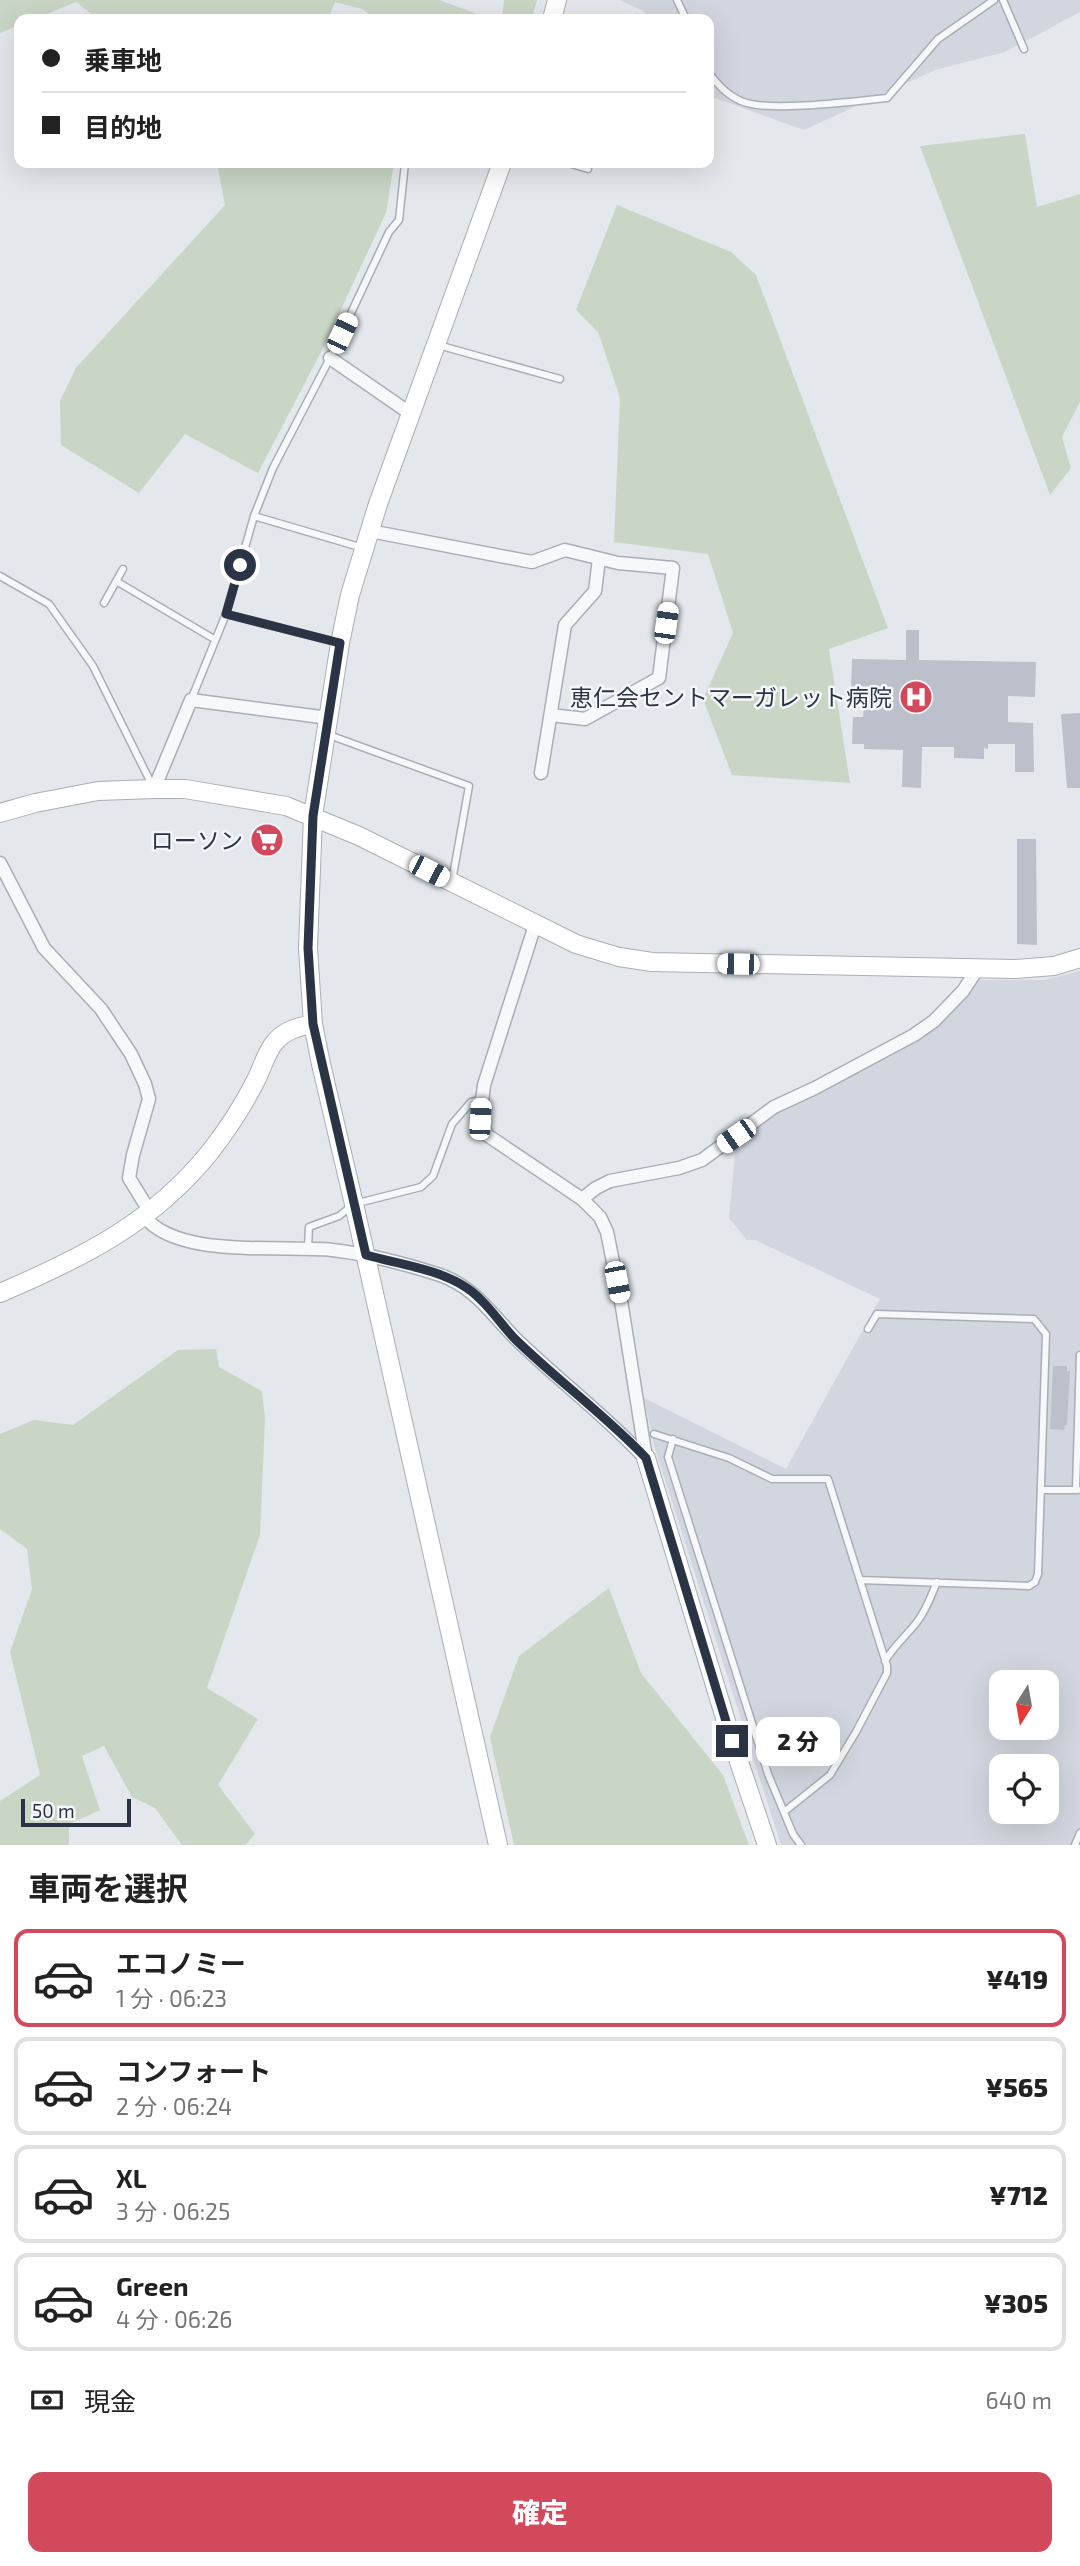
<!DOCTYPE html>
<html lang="ja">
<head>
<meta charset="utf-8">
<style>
	body { margin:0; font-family:"Exo 2","Noto Sans JP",sans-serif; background:#f2f2f2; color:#222; height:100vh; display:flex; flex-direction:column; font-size:26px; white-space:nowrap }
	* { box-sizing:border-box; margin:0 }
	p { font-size:23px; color:#767676 }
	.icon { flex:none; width:38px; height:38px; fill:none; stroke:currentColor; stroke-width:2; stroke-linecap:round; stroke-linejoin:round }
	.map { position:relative; height:1845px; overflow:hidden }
	.side { display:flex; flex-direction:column; background:#fff; flex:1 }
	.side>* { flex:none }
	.hud { position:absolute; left:14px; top:14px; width:700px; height:154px; border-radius:14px; box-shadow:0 7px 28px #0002; display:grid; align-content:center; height:154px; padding:0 28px; background:#fff }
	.needle { width:46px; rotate:191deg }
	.tools { position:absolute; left:989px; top:1670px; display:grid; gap:14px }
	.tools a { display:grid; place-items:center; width:70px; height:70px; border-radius:14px; background:#fff; box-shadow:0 7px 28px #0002; font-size:35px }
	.scale { position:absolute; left:21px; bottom:18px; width:110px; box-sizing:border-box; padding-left:7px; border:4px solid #2b3445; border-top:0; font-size:19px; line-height:24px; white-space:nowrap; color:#2b3445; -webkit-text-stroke:5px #f4f6f9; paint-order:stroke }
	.end { position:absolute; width:32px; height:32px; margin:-16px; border:9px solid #2b3445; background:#fff; box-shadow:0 0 0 4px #fff }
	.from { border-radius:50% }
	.bubble { position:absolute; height:49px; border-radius:14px; background:#fff; box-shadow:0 7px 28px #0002; font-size:23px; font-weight:800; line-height:49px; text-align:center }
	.car { position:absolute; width:21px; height:42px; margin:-21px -10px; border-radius:9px; box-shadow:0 0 5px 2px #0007; background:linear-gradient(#fff 24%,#345 0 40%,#fff 0 76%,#345 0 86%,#fff 0) }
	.hud b { display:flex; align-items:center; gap:24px; height:66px; font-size:26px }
	.hud b+b { border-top:2px solid #e0e0e0 }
	.hud i { width:18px; height:18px; background:#222 }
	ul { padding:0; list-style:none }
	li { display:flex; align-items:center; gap:21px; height:98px; margin:0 14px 10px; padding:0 14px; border:4px solid #e0e0e0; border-radius:14px }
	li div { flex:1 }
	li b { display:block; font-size:26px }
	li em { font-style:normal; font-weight:800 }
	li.active { border-color:#d1495b }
	li>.icon { width:63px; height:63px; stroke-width:1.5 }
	h2 { padding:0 28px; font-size:32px; line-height:84px }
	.pay { display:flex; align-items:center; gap:18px; height:77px; padding:0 28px; font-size:26px }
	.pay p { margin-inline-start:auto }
	.button { display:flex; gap:14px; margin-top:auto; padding:14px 28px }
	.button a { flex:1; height:80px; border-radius:14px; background:#d1495b; color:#fff; font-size:28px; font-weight:800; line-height:80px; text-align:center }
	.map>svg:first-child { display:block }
	.built { fill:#d2d6de; fill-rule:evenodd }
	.green { fill:#c9d6c5 }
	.building { fill:#bbc0ca }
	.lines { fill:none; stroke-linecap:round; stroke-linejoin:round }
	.lane-casing { stroke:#a9aeb7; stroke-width:9 }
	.street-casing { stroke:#a9aeb7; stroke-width:15 }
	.secondary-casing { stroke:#a9aeb7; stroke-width:20 }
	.lane { stroke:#f7f8fa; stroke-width:6 }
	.street { stroke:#f7f8fa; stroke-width:12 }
	.secondary { stroke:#fff; stroke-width:18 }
	.route { stroke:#2b3445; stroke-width:9 }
	.labels { text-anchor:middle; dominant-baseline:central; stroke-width:5; stroke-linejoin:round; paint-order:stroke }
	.poi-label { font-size:23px; fill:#2b3445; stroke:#f4f6f9; text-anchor:end }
</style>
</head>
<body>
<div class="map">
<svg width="1080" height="1845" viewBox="0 0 1080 1845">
	<rect width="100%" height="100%" fill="#e4e7ec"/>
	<path class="built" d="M 619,0 L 1080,0 L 1080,12 L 1005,52 L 935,70 L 804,130 L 712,97 L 709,93 L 709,19 L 650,19 L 642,10 Z
		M 1080,971 L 1080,1845 L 781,1845 L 654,1445 L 644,1398 L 786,1469 L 880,1299 L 755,1240 L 747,1240 L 729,1218 L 736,1142 L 776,1112 L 819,1094 L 919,1038 L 977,980 L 1044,980 ZM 1001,1682 L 1046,1682 L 1046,1727 L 1001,1727 ZM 1001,1766 L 1046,1766 L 1046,1811 L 1001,1811 Z"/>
	<path class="green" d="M 0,0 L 439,0 L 491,19 L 376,19 L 362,9 L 335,2 L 328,19 L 98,19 L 76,2 L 34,19 L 19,19 L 19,25 L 0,33 Z
		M 504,0 L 537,0 L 532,19 L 502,19 Z
		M 1025,134 L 1037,207 L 1080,194 L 1080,402 L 1062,437 L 1071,468 L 1050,495 L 920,146 Z
		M 217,163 L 394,163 L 386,213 L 321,352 L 258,473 L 185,434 L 139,493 L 61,445 L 60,401 L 76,368 L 225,205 Z
		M 617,205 L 731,252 L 756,275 L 888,628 L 829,649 L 850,783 L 732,775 L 703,699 L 733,633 L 708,554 L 614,542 L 620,398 L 598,332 L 576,310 Z
		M 216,1349 L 219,1367 L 262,1391 L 265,1419 L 260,1535 L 207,1688 L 258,1719 L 218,1785 L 255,1834 L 245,1845 L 182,1845 L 155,1808 L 132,1797 L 104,1746 L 82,1756 L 100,1810 L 69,1824 L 69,1845 L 0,1845 L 0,1801 L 40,1775 L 10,1652 L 32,1589 L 27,1549 L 0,1529 L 0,1434 L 34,1420 L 73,1425 L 178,1350 Z
		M 609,1588 L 641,1673 L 723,1775 L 749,1845 L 514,1845 L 490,1737 L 519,1656 Z"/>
	<path class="building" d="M 906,630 L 919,630 L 919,660 L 1036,662 L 1035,697 L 1008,696 L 1008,722 L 1033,723 L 1034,772 L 1015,772 L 1015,744 L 988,744 L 988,749 L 984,748 L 984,759 L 954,758 L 954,747 L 922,747 L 921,788 L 902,787 L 903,750 L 864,749 L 864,744 L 852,744 L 853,717 L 863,717 L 865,693 L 851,692 L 852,659 L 906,660 Z
		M 1080,713 L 1080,788 L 1067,788 L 1061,714 Z
		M 1017,839 L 1036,839 L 1037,945 L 1017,944 Z
		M 1053,1366 L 1067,1366 L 1067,1371 L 1070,1371 L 1067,1425 L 1065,1425 L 1064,1430 L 1050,1429 Z"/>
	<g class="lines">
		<defs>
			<path id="lane" d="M 677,0 L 686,19
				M 1003,0 L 1024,49
				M 709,73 C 718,85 727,95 741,101 C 767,113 854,101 887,98 L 938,39 L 994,0
				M 568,163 L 588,169
				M 438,345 L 560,379
				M 254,516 L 363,548
				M 0,576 L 49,604 L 93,666 L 153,787
				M 116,581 L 214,639
				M 104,603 L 123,569
				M 226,614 L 339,643
				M 191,700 L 226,614 L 254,516 L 273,468 L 330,358 L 389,232 L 399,220 L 405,163
				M 329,735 L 469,786 L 452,881
				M 308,1248 L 309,1227 L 339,1216 L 354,1204 L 421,1187 L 433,1176 L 452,1124 L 471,1102 L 481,1099
				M 654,1434 L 729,1458 L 772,1479 L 828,1479 L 887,1666 L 887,1673 L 856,1732 L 830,1775 L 784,1812
				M 673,1439 L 668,1457 L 768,1774 L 793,1834 L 801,1845
				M 1076,1489 L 1080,1355
				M 1041,1490 L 1078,1490
				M 860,1580 L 1029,1586 L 1035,1582 L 1038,1574 L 1046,1334 L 1034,1319 L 877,1314 L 868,1329
				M 885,1661 C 894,1646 906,1636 917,1622 C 926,1611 931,1596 937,1582
				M 1075,1845 L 1080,1833"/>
			<path id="street" d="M 330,358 L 411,414
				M 370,531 L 532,562 L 565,550 L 618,563 L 673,568 L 659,678 L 585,719 L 551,715
				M 541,773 L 565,625 L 595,591 L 599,559
				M 154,789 L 191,700 L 329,718
				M 0,863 L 44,948 L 101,1009 L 131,1054 L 145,1084 L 149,1099 L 133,1155 L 129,1178 L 150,1212
				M 535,925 L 484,1085 L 480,1119 L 487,1135 L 582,1199 L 600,1217 L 607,1232 L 622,1307 L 646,1458
				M 582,1199 L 596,1188 L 610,1181 L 679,1168 L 702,1160 L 774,1107 L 815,1088 L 914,1035 L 934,1021 L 963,991 L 978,968
				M 144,1216 C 176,1259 282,1245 332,1250 C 368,1254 406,1264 440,1275 C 475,1287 492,1315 516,1339 C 558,1380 605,1415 645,1458"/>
			<path id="secondary" d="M 552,19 L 557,0
				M 0,813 L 35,803 L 98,791 L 154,789 L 185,789 L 286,806 L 359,836 L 576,944 L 619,957 L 652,962 L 1015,969 L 1054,966 L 1080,958
				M 0,1293 C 82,1258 153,1223 210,1152 C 228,1129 243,1106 256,1080 C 262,1069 266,1052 275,1042 C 285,1030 298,1027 313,1024
				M 646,1458 L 732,1741 L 767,1845
				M 498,1845 L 354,1204 L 321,1064 L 313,1024 L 308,948 L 313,816 L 340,643 L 350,595 L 378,504 L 502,163"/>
		</defs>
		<use href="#lane" class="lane-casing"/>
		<use href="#street" class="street-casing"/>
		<use href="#secondary" class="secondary-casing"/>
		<use href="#lane" class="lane"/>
		<use href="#street" class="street"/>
		<use href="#secondary" class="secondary"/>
	</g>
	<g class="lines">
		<path class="route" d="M 240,565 L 226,614 L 340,643 L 313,816 L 308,948 L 313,1024 L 366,1255 C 398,1264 439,1269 467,1288 C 486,1301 499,1322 515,1339 C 557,1380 605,1415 646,1458 L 732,1741"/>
	</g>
	<defs>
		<symbol id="hospital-disc" viewBox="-11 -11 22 22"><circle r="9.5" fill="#d1495b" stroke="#f4f6f9"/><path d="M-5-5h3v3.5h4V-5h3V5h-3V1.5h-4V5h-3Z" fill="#fff"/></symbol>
		<symbol id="supermarket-disc" viewBox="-11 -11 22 22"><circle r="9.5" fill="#d1495b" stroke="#f4f6f9"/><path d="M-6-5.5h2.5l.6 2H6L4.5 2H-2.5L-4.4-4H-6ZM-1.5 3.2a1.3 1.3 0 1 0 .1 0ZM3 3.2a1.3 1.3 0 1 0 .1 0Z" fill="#fff"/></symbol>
	</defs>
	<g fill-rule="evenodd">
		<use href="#hospital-disc" x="897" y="678" width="38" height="38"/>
		<use href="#supermarket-disc" x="248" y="821" width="38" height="38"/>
	</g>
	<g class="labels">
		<g class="poi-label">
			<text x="892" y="697">恵仁会セントマーガレット病院</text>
			<text x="243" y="840">ローソン</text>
		</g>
	</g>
</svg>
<div class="tools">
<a><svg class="needle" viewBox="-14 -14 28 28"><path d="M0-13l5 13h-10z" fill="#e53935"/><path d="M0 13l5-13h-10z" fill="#767676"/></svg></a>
<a><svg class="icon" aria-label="locate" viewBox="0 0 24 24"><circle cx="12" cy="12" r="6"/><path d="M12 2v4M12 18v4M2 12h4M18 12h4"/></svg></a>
</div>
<div class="scale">50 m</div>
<i class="end from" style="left:240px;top:565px"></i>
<i class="end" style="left:732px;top:1741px"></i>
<div class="bubble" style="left:756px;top:1717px;width:84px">2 分</div>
<i class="car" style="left:342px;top:333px;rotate:25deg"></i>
<i class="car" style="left:666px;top:623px;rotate:8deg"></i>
<i class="car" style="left:429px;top:871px;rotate:117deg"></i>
<i class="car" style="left:738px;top:964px;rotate:271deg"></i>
<i class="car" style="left:480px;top:1119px;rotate:3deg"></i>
<i class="car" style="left:736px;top:1136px;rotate:235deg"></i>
<i class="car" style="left:617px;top:1282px;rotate:169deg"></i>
<div class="hud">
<b><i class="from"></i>乗車地</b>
<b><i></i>目的地</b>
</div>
</div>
<section class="side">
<h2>車両を選択</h2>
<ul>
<li class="active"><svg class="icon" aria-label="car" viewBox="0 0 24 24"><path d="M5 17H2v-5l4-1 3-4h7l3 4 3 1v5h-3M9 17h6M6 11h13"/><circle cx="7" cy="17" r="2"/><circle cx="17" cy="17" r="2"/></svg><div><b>エコノミー</b><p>1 分 · 06:23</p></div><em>¥419</em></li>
<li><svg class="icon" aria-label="car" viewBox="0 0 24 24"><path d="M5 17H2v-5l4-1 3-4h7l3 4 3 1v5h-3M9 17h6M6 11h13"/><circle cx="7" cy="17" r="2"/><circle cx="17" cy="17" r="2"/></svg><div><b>コンフォート</b><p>2 分 · 06:24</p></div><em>¥565</em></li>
<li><svg class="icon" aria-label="car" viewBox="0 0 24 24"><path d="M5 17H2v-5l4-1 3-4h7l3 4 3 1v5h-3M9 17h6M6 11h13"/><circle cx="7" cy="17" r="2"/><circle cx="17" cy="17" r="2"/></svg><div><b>XL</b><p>3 分 · 06:25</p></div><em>¥712</em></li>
<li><svg class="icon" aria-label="car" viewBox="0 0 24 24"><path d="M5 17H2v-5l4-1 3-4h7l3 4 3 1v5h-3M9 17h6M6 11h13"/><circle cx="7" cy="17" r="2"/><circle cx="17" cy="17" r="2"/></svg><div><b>Green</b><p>4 分 · 06:26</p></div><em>¥305</em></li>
</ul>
<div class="pay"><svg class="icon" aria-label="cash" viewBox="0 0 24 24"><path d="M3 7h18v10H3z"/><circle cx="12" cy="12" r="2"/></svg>現金<p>640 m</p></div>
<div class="button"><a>確定</a></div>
</section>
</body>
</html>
